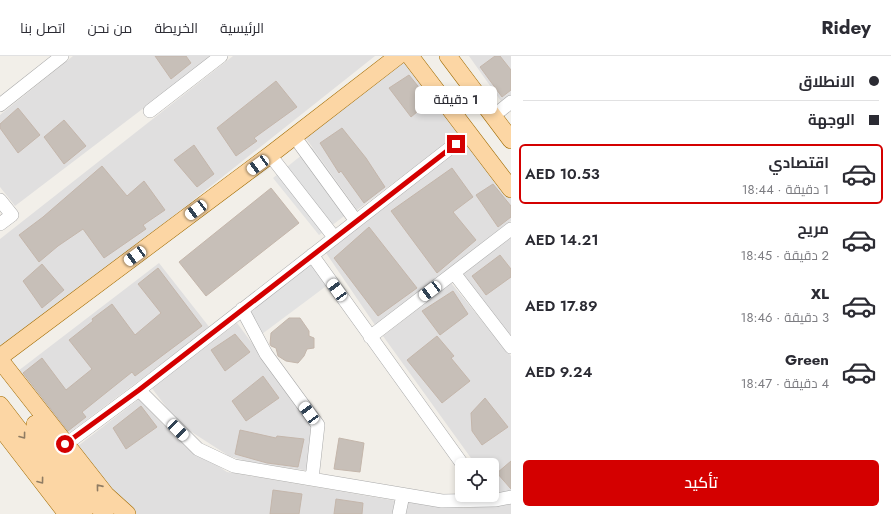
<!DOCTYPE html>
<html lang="ar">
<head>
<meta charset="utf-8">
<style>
	body { margin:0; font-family:Jost,Cairo,sans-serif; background:#f7f7f7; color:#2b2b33; direction:rtl; height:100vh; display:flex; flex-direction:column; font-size:15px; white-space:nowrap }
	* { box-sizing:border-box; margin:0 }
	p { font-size:13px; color:#7c7c81 }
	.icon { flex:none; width:22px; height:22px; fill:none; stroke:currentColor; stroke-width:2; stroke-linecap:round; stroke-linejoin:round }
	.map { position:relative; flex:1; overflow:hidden; direction:ltr }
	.panel { display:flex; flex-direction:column; background:#fff; width:380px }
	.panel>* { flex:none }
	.banner { display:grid; align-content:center; height:88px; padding:0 12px; background:#fff }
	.fabs { position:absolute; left:455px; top:402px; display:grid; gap:8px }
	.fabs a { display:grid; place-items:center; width:44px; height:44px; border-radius:6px; background:#fff; box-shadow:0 2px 6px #0003; font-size:20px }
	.end { position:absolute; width:18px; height:18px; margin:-9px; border:5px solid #d40000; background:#fff; box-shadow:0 0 0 2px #fff }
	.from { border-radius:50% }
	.bubble { position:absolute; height:28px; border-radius:6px; background:#fff; box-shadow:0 2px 6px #0003; font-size:13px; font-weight:600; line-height:28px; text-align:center; direction:rtl }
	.car { position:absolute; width:12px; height:24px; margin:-12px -6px; border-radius:5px; box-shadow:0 0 3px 1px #0007; background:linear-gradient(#fff 24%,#345 0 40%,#fff 0 76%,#345 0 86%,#fff 0) }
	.banner b { display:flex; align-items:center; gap:14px; height:38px; font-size:15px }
	.banner b+b { border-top:1px solid #e1e1e2 }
	.banner i { width:10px; height:10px; background:#2b2b33 }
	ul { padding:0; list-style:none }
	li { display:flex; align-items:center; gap:12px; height:60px; margin:0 8px 6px; padding:0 4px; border:2px solid transparent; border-radius:6px }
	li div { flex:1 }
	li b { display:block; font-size:15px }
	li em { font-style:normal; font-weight:600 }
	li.active { border-color:#d40000 }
	li>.icon { width:36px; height:36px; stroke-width:1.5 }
	.cta { display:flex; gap:8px; margin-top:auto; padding:8px 12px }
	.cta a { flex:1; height:46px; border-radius:6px; background:#d40000; color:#fff; font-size:16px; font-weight:600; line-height:46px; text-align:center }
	header { display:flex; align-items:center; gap:24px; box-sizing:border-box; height:56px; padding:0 20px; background:#fff; border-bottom:1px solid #e1e1e2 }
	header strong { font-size:19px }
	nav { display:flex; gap:22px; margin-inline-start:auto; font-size:14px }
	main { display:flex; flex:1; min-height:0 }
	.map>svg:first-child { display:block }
	.residential { fill:#e0dfdf }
	.parking { fill:#e2e2e2 }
	.building { fill:#c7bfb8; stroke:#c4b6ab }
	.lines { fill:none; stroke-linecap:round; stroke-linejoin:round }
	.minor-casing { stroke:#a9a9a9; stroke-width:14 }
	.major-casing { stroke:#a06b00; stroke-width:18 }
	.minor { stroke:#fff; stroke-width:13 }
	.major { stroke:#fcd6a4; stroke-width:17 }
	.oneway { stroke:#8f7c63 }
	.route { stroke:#d40000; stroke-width:5 }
</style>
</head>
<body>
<header>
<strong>Ridey</strong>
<nav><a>الرئيسية</a><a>الخريطة</a><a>من نحن</a><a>اتصل بنا</a></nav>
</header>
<main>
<section class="panel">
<div class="banner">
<b><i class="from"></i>الانطلاق</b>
<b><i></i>الوجهة</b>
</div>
<ul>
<li class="active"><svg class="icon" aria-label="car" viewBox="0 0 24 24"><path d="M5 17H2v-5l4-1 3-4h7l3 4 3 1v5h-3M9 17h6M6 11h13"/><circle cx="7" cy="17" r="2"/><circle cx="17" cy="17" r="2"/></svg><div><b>اقتصادي</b><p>1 دقيقة · 18:44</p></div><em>AED 10.53</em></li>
<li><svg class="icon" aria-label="car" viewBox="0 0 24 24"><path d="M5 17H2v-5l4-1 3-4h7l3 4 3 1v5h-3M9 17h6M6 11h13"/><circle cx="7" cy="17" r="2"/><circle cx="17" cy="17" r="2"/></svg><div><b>مريح</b><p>2 دقيقة · 18:45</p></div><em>AED 14.21</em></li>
<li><svg class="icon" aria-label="car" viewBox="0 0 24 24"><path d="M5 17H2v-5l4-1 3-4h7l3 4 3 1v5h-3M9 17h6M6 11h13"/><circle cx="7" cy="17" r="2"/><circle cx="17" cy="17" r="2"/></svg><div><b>XL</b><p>3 دقيقة · 18:46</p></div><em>AED 17.89</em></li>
<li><svg class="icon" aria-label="car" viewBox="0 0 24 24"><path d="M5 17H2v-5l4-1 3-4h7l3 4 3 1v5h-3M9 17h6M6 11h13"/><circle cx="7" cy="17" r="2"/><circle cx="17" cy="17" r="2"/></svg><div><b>Green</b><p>4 دقيقة · 18:47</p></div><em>AED 9.24</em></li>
</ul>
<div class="cta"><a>تأكيد</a></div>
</section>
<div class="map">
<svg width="511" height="458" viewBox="0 0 511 458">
	<rect width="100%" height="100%" fill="#f2efe9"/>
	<path class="residential" d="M 73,0 L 212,0 L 15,150 L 0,131 L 0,59 Z
		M 233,0 L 375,0 L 100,218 L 4,289 L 0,289 L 0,183 Z
		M 469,0 L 511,0 L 511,42 L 503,48 Z
		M 405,5 L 460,77 L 357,154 L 305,81 Z
		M 469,84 L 511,141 L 511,165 L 375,269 L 326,197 Z
		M 511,181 L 511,283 L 462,219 Z
		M 159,207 L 210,272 L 66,379 L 18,315 Z
		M 451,227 L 511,300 L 511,436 L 495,436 L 492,431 L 492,409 L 476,409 L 383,280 Z
		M 237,267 L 312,368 L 310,415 L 246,405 L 229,400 L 190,375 L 170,356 L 151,331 Z
		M 139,343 L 177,383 L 227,416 L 397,445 L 394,458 L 134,458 L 74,393 Z
		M 407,445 L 464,452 L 511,448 L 511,458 L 403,458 Z"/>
	<path class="parking" d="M 312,91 L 355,152 L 319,179 L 273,122 Z
		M 311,203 L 329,228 L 262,278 L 245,253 Z"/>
	<path class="building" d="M 155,0 L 186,0 L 191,7 L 171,23 Z
		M 495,0 L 500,0 L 511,14 L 511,34 L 502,41 L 480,11 Z
		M 409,19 L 430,45 L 411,61 L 389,32 Z
		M 276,25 L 297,51 L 254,82 L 257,85 L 236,100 L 217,72 Z
		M 18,52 L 40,79 L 18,97 L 0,72 L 0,68 Z
		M 64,64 L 86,90 L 64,108 L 44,81 Z
		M 342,72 L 366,102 L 385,131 L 364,147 L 341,115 L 339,117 L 320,87 Z
		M 194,89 L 214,118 L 197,131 L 174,104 Z
		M 102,110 L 127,140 L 144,125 L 165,154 L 143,169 L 146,173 L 104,202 L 83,173 L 58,190 L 39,206 L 19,179 L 43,161 Z
		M 452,112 L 473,141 L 453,156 L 476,184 L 437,217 L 391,155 Z
		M 493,128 L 511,150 L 511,161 L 498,171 L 476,139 Z
		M 271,132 L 299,167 L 206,240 L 179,206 Z
		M 369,171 L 417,232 L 378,260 L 334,202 Z
		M 500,199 L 511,213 L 511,221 L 486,239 L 472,220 Z
		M 42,208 L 64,234 L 42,252 L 23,225 Z
		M 158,212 L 202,270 L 135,320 L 132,316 L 82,356 L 86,361 L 68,375 L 23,317 L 42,302 L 66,334 L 92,313 L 69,284 L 93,265 L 92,263 L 112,248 L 135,279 L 161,257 L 138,228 Z
		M 453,235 L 468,258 L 440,279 L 422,255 Z
		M 289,262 L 300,262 L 309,275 L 309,280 L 314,282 L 314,292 L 307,293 L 304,300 L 298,307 L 286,305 L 278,300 L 276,292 L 271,290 L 270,288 L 271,277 Z
		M 235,278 L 250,296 L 225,315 L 211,294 Z
		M 437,280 L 454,300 L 451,302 L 470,325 L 442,347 L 407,304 Z
		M 263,320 L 279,342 L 246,365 L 232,345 Z
		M 485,342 L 508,371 L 482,389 L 472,375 L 471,357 Z
		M 141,350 L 157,371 L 126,393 L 113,372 Z
		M 240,374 L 276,382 L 277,380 L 304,383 L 298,411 L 267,407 L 235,398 Z
		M 339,382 L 364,387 L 360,416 L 334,413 Z
		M 511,405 L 511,433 L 497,417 Z
		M 273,434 L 302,438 L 299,458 L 270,458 Z
		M 336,443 L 363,447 L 362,458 L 334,458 Z"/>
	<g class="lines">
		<defs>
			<path id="minor" d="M 0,49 L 62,0
				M 501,54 L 511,46
				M 150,55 L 221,0
				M 294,80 L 356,165
				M 270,99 L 334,181
				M 0,144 L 12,159 L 0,168
				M 312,199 L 463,409
				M 454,217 L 511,291
				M 242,253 L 266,298 L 318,369 L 312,423
				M 370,281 L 511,173
				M 139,334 L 198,393 L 234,410 L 442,445 L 496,444 L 511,441
				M 65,389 L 139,334 L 468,78
				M 399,458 L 403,439"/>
			<path id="major" d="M 410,0 L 511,133
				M 448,0 L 511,84
				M 0,301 L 270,99 L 398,0
				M 0,304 L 106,439 L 127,458
				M 0,349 L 84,458
				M 35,368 L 90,442 L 105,458
				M 0,371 L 67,458"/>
		</defs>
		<use href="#minor" class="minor-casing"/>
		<use href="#major" class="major-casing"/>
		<use href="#minor" class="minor"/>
		<use href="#major" class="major"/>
	</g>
	<defs><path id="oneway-chevron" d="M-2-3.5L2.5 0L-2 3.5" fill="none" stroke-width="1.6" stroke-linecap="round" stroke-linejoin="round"/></defs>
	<g class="oneway">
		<use href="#oneway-chevron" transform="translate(23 380) rotate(53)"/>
		<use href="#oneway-chevron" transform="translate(41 425) rotate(53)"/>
		<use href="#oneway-chevron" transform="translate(99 431) rotate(-129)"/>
	</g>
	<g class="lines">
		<path class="route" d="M 65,388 L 139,334 L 456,88"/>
	</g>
</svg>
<div class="fabs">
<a><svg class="icon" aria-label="locate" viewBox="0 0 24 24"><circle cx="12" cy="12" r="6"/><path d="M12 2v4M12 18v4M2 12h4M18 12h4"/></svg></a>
</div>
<i class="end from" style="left:65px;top:388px"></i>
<i class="end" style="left:456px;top:88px"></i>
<div class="bubble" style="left:415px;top:30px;width:82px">1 دقيقة</div>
<i class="car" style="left:258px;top:109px;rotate:234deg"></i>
<i class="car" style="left:196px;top:154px;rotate:233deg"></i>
<i class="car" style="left:135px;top:200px;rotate:234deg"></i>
<i class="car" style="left:337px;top:234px;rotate:324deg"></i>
<i class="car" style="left:430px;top:235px;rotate:233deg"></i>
<i class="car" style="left:309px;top:357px;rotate:324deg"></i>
<i class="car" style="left:178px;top:374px;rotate:135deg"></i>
</div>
</main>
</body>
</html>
